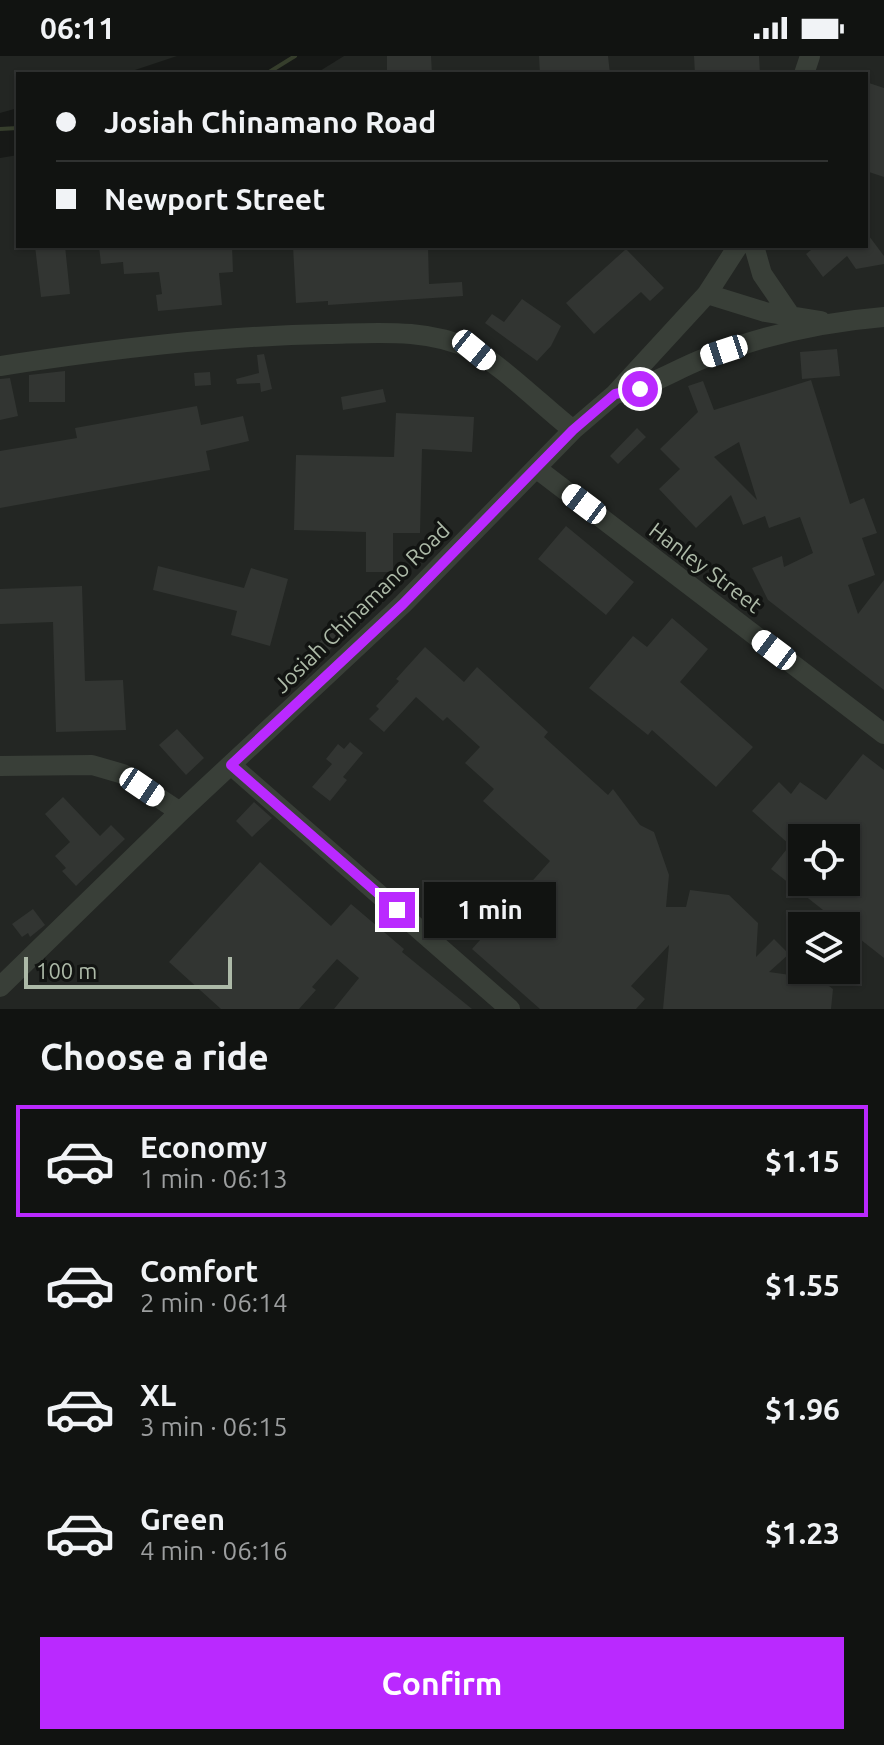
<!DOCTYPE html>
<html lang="en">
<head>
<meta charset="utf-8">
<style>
	body { margin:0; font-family:Ubuntu,sans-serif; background:#1e201f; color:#f1f3f6; height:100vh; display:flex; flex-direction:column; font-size:30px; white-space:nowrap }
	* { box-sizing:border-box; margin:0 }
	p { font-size:26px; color:#9c9e9f }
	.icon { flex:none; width:44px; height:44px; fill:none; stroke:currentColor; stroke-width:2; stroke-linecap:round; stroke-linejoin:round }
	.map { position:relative; height:953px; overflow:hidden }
	.panel { display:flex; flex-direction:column; background:#111311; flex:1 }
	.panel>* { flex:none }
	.banner { position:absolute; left:16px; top:16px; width:852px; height:176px; border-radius:0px; box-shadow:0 2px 6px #0004,0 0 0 2px #303231; display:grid; align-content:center; height:176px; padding:0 40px; background:#111311 }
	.buttons { position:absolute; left:788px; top:768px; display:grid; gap:16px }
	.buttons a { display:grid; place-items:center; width:72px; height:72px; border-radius:0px; background:#111311; box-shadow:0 2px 6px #0004,0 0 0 2px #303231; font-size:40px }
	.scale { position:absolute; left:24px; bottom:20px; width:208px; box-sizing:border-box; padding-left:8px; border:4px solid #adbaa8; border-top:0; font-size:22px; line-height:28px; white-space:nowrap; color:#adbaa8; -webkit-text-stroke:6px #121412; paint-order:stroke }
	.end { position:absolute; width:36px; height:36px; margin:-18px; border:10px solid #ba29ff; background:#fff; box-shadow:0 0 0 4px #fff }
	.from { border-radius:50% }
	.bubble { position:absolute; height:56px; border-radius:0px; background:#111311; box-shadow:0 2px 6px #0004,0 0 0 2px #303231; font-size:26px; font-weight:700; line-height:56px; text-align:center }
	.car { position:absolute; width:24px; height:48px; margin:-24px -12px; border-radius:10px; box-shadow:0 0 6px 2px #0007; background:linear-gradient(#fff 24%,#345 0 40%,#fff 0 76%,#345 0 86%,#fff 0) }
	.banner b { display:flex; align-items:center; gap:28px; height:76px; font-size:30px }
	.banner b+b { border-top:2px solid #303231 }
	.banner i { width:20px; height:20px; background:#f1f3f6 }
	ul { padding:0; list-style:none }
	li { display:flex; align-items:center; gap:24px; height:112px; margin:0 16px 12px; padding:0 24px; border:4px solid transparent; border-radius:0px }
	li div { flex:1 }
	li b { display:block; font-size:30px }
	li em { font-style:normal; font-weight:700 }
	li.selected { border-color:#ba29ff }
	li>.icon { width:72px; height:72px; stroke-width:1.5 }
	h2 { padding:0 40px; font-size:36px; line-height:96px }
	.primary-button { display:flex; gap:16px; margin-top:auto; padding:16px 40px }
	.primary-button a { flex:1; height:92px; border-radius:0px; background:#ba29ff; color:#fff; font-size:32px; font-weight:700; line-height:92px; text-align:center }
	.status { display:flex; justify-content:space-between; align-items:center; height:56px; padding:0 40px; background:#111311; direction:ltr }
	.status svg { height:22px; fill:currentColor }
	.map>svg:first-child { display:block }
	.built { fill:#232623; fill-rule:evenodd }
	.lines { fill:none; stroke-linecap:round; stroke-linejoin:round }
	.stream { stroke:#363e2c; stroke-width:4 }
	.building { fill:#323532; fill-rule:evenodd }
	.minor { stroke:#393f38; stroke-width:20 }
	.route { stroke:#ba29ff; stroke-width:10 }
	.labels { text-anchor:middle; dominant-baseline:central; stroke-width:7; stroke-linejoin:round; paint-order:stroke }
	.street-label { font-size:22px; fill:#adbaa8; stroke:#121412 }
</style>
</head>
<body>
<div class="status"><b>06:11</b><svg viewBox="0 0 49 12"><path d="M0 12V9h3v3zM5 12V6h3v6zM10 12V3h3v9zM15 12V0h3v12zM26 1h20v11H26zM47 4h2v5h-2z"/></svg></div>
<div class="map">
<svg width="884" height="953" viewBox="0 0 884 953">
	<rect width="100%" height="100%" fill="#171917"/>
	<path class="built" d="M 0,0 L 177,0 L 123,18 L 18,18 L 18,52 L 0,57 Z
		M 344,0 L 884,0 L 884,953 L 0,953 L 0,102 L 18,99 L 18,190 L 866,190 L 866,18 L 315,18 ZM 802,782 L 846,782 L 846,826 L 802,826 ZM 802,870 L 846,870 L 846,914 L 802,914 Z"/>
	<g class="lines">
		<path class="stream" d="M 266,18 L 295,0
			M 0,73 L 18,72"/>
	</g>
	<path class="building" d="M 387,0 L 431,0 L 432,18 L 387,18 Z
		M 539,0 L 608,0 L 610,18 L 540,18 Z
		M 694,0 L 759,0 L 760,18 L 695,18 Z
		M 866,26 L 884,32 L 884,121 L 866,115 Z
		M 866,176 L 884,200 L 884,208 L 856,213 L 847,200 L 823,221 L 806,198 L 816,190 L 866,190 Z
		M 35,190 L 65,190 L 70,238 L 41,241 Z
		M 99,190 L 156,190 L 156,193 L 232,190 L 233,216 L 219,217 L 222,249 L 158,255 L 156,239 L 162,238 L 159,216 L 124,218 L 123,206 L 101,208 Z
		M 293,190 L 428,190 L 429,228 L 462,226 L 463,240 L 328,249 L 328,245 L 296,247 Z
		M 626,193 L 664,232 L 650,245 L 641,236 L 594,278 L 566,247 Z
		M 522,243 L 561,270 L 551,290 L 537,305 L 485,267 L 492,258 L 504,266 Z
		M 837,293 L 840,320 L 802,323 L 800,296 Z
		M 264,298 L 272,333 L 261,336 L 260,327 L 237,328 L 236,323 L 259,317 L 257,299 Z
		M 65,315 L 65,346 L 29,346 L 29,319 Z
		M 210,316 L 211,329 L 195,330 L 194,317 Z
		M 10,322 L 18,360 L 0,364 L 0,323 Z
		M 811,324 L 850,448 L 864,442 L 877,477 L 862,482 L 875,519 L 848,529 L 858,558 L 884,524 L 884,634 L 768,544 L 752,512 L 782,500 L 784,511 L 813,497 L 800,461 L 769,472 L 765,460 L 743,469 L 731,439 L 696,472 L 659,433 L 680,413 L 660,393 L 698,356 L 688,330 L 703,325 L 714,354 ZM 739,386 L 757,444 L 714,401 Z
		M 383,333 L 386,346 L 343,354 L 341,341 Z
		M 197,350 L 201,369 L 243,360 L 249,385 L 206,395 L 210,414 L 0,452 L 0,395 L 77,382 L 75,372 Z
		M 396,357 L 474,361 L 472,396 L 422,393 L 420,477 L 393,477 L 393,516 L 366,516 L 366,476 L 294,474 L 296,399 L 394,401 Z
		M 637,372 L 646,381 L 618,408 L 610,400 Z
		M 566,470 L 634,526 L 606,559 L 538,503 Z
		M 158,510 L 244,532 L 251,512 L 288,523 L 270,590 L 231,579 L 237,555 L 153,534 Z
		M 82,530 L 85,625 L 123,624 L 126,674 L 56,676 L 53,566 L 0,568 L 0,533 Z
		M 672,562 L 708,593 L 680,626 L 753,691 L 716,731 L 652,674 L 648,679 L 589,632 L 633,580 L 647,591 Z
		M 331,575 L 340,584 L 305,618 L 296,608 Z
		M 425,591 L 464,626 L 477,611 L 548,676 L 544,681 L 608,739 L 613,733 L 640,769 L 654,776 L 669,819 L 666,851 L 686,851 L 690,834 L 729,839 L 758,867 L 756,901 L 774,883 L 789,898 L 769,916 L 819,923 L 833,933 L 831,953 L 663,953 L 669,889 L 631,930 L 645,943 L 636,953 L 540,953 L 472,893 L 550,805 L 483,745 L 494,733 L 465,707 L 480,691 L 447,661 L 443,665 L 416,641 L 384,676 L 369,663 L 379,653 L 376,650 L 399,625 L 396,623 Z
		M 177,673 L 204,702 L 186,719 L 159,689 Z
		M 350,686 L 363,697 L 343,721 L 347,724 L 330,745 L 312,731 L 332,708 L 326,703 L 338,688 L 344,693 Z
		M 863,698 L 884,714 L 884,902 L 771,813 L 790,789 L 752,755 L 779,726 L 791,738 L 800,726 L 826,744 ZM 802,782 L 846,782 L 846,826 L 802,826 Z
		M 63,741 L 100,780 L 111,769 L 125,783 L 76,830 L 62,815 L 66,812 L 55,800 L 70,786 L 45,758 Z
		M 254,746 L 272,762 L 252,781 L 236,765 Z
		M 260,806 L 331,870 L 351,848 L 404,893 L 402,896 L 472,953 L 334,953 L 359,922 L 337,903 L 312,931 L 316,934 L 299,953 L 221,953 L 169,906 Z
		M 33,853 L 45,869 L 30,881 L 28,877 L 22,881 L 12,868 Z"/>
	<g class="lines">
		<path class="minor" d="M 804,18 L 810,0
			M 754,190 L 762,218 L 790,259
			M 707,238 L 765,256 L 821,265
			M 0,310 C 110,293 217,280 328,278 C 376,277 428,272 473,294 C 500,308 546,353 573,374
			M 615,338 C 648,332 674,314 705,302 C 763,279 823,266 884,261
			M 536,412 L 884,678
			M 231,709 L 510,953
			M 0,710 L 92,709 L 123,718 L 180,756
			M 0,931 L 180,756 L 403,548 L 573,374 L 615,338 L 707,238 L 738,190"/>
	</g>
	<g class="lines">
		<path class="route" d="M 397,854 L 231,709 L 403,548 L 573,374 L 615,338 L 640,333"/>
	</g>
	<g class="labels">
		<g class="street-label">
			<text transform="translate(706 511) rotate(37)">Hanley Street</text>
			<text transform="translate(361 551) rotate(-44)">Josiah Chinamano Road</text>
		</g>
	</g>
</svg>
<div class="buttons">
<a><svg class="icon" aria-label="locate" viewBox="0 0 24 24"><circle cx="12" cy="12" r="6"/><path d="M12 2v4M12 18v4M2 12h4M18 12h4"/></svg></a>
<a><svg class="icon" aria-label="layers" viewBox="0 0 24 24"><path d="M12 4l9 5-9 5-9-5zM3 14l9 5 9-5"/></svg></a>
</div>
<div class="scale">100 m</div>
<i class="end from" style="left:640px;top:333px"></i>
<i class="end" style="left:397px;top:854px"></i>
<div class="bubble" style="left:424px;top:826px;width:132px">1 min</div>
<i class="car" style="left:474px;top:294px;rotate:129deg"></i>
<i class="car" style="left:724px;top:295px;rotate:252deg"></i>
<i class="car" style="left:584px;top:448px;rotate:307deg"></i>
<i class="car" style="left:774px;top:594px;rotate:307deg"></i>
<i class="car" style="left:142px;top:731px;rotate:124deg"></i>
<div class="banner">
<b><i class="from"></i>Josiah Chinamano Road</b>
<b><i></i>Newport Street</b>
</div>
</div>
<section class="panel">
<h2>Choose a ride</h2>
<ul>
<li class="selected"><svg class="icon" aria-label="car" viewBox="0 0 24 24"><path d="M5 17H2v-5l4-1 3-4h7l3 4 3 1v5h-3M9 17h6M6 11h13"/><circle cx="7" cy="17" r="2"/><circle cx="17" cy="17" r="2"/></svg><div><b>Economy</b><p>1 min · 06:13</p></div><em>$1.15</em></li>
<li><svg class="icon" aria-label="car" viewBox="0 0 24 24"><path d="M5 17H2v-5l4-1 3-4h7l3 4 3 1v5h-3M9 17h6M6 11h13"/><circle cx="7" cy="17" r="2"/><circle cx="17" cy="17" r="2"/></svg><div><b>Comfort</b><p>2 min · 06:14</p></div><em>$1.55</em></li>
<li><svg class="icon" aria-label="car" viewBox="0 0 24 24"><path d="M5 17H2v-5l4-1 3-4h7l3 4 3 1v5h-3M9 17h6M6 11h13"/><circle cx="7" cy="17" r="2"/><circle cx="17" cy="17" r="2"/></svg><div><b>XL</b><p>3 min · 06:15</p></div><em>$1.96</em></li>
<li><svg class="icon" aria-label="car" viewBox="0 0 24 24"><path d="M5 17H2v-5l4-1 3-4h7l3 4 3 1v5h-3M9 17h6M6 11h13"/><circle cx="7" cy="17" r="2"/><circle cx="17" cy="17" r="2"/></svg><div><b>Green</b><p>4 min · 06:16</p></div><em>$1.23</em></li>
</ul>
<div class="primary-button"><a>Confirm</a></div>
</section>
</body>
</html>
